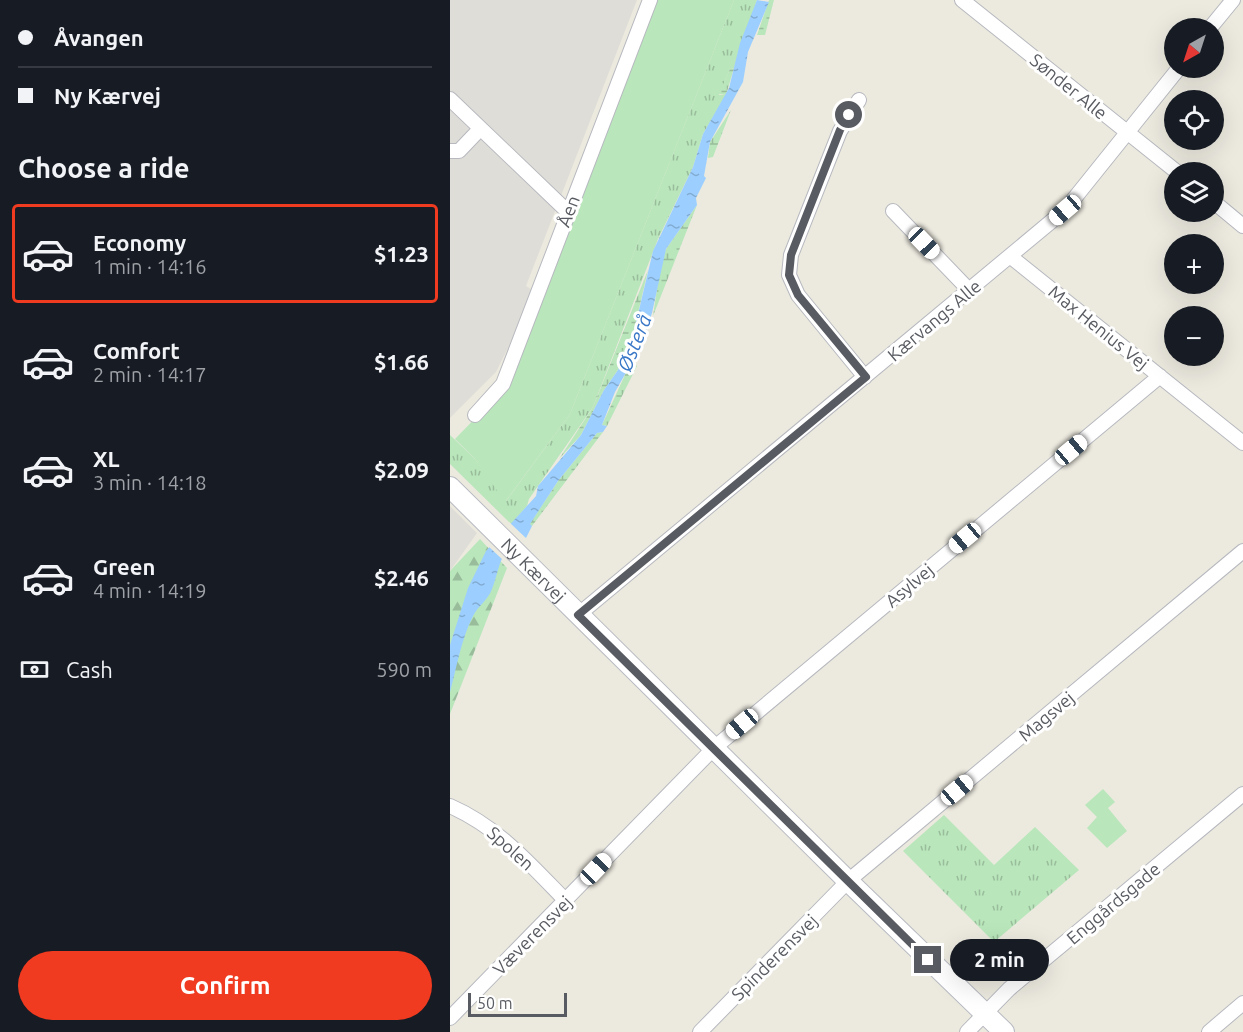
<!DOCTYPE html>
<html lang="en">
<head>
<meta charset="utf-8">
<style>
	body { margin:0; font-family:Ubuntu,sans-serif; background:#20242c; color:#f1f3f6; height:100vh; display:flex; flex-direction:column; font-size:22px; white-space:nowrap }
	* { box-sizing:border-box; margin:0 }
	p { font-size:20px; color:#9ea1a6 }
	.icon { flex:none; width:33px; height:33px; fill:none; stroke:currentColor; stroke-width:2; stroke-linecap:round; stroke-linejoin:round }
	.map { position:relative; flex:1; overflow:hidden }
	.panel { display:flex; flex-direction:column; background:#171b24; width:450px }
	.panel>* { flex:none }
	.banner { display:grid; align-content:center; height:132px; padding:0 18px; background:#171b24 }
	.needle { width:39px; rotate:219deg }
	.buttons { position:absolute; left:714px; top:18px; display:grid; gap:12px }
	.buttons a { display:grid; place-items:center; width:60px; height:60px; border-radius:50%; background:#171b24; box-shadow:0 6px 24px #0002; font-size:30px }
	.scale { position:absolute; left:18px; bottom:15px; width:99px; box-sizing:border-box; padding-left:6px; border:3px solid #585b61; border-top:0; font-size:16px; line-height:21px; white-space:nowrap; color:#585b61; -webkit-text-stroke:4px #fff; paint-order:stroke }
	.end { position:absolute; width:27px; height:27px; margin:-14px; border:8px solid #585b61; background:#fff; box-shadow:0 0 0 3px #fff }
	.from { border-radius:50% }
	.bubble { position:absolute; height:42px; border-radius:21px; background:#171b24; box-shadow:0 6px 24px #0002; font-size:20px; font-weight:600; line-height:42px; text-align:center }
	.car { position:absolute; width:18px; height:36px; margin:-18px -9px; border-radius:8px; box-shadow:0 0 4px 2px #0007; background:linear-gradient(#fff 24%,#345 0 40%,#fff 0 76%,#345 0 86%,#fff 0) }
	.banner b { display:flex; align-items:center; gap:21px; height:57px; font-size:22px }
	.banner b+b { border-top:2px solid #363941 }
	.banner i { width:15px; height:15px; background:#f1f3f6 }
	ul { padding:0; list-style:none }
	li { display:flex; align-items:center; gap:18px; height:99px; margin:0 12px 9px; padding:0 6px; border:3px solid transparent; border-radius:6px }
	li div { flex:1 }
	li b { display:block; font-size:22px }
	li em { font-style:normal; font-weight:600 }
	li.active { border-color:#f13b20 }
	li>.icon { width:54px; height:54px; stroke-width:1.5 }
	h2 { padding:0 18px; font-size:27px; line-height:72px }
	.pay { display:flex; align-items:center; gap:15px; height:66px; padding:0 18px; font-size:22px }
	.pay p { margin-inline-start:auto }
	.button { display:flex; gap:12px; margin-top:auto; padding:12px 18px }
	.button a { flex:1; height:69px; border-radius:36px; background:#f13b20; color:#fff; font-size:24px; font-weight:600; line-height:69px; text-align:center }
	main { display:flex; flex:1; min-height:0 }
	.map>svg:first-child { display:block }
	.industrial { fill:#dfddd7 }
	.grass { fill:url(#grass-tufts) }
	.forest { fill:url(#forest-firs) }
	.wetland { fill:url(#wetland-marsh) }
	.garden { fill:#b9e6bb }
	.water { fill:url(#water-ripples) }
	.pier { fill:#eceadf }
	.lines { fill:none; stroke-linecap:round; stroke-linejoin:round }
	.street-casing { stroke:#b7b9bf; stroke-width:16 }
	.secondary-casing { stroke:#b8bbc2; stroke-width:22 }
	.street { stroke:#fff; stroke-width:14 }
	.secondary { stroke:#fff; stroke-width:20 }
	.route { stroke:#585b61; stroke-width:8 }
	.labels { text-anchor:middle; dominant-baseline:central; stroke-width:6; stroke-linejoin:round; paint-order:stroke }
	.street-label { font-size:18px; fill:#585b61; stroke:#fff }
	.water-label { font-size:20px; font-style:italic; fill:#3977c7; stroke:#fff }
</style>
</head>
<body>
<main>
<section class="panel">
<div class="banner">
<b><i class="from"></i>Åvangen</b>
<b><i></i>Ny Kærvej</b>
</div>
<h2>Choose a ride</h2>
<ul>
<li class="active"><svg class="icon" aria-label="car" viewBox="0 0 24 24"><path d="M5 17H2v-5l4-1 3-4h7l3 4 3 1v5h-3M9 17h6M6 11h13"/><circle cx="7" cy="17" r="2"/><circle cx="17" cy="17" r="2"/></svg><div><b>Economy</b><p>1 min · 14:16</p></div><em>$1.23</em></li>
<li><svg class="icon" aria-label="car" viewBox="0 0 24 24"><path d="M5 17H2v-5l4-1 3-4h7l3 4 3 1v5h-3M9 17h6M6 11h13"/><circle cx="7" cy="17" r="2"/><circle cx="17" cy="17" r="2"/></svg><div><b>Comfort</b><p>2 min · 14:17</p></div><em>$1.66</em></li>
<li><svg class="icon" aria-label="car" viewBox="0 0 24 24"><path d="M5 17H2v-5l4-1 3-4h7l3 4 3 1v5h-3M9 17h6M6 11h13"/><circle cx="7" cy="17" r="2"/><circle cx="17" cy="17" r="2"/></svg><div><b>XL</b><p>3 min · 14:18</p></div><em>$2.09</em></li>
<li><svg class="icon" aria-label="car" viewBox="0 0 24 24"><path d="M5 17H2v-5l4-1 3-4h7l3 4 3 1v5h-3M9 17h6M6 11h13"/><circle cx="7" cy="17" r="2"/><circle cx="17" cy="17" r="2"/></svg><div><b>Green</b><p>4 min · 14:19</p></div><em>$2.46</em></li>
</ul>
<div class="pay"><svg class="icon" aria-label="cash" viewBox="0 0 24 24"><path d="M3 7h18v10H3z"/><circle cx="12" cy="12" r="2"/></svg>Cash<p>590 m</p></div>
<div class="button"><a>Confirm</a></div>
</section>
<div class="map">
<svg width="793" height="1032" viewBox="0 0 793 1032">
	<defs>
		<pattern id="grass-tufts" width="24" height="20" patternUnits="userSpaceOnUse" patternTransform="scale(1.5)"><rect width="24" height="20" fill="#b9e6bb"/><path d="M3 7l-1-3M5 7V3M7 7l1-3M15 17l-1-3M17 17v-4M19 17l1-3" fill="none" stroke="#99bd9b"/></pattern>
		<pattern id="forest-firs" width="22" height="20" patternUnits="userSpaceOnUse" patternTransform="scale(1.5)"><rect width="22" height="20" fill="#b9e6bb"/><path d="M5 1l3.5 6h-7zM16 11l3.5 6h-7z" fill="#99bd9b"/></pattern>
		<pattern id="wetland-marsh" width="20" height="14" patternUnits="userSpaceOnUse" patternTransform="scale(1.5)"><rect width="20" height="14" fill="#b9e6bb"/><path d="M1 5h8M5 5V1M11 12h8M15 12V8" fill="none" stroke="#99bd9b"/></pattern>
		<pattern id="water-ripples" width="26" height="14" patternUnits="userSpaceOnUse" patternTransform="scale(1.5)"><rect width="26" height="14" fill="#9ccfff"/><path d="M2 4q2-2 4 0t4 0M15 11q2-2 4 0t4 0" fill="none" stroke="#82abd2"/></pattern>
	</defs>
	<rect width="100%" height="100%" fill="#eceadf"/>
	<path class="industrial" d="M 0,0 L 187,0 L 76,286 L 81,289 L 66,332 L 46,372 L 0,418 Z
		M 0,506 L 27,533 L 0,571 Z"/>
	<path class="grass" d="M 284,0 L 307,0 L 284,68 L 280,69 L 269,95 L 276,95 L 253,134 L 243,167 L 208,239 L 143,407 L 79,499 L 77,506 L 61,524 L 0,464 L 0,435 L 25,459 L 56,501 L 120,414 Z
		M 494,815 L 544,865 L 585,827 L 629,870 L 544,942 L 453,851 Z"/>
	<path class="forest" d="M 30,539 L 57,568 L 0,714 L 0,571 Z"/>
	<path class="wetland" d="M 319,0 L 324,0 L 315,35 L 307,35 Z
		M 284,68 L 276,95 L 269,94 L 280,69 Z
		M 281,110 L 263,157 L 258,158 L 260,142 Z
		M 247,205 L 203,316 L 210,268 L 216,249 Z
		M 198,270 L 183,335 L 168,370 L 154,390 L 131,435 L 109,459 L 143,407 Z
		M 184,364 L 187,366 L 157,426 L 152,425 L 179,366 Z
		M 153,432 L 82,526 L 79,525 L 108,481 L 147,433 Z"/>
	<path class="garden" d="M 207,0 L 284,0 L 120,414 L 55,502 L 25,459 L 5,439 L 41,402 Z
		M 653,789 L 665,802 L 658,808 L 677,831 L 657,848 L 637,828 L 647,817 L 635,805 Z"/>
	<path class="water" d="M 307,0 L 319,2 L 298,52 L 293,82 L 260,142 L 254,176 L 256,178 L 246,198 L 247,205 L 216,249 L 202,313 L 191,346 L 165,392 L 152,425 L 157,426 L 153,432 L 147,433 L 108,481 L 80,524 L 82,526 L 76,538 C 48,549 51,566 42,589 C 38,600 28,606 23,616 C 11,640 7,666 0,692 L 0,645 L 18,588 L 36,551 L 86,496 L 88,486 L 131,435 L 154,390 L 168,370 L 183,335 L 203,251 L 243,167 L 253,134 L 279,88 L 290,43 Z"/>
	<path class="pier" d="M 59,522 L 78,540 L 68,544 L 53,560 L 37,545 Z"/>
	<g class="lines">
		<defs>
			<path id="street" d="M 512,0 L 727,172
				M 760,28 L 783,0
				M 0,99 L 118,212
				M 409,100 L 390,131 L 341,255 L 339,275 L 348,295 L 415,377
				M 0,151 L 9,151 L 30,129
				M 764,202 L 793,226
				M 443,211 L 520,291
				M 561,257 L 793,443
				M 25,415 L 53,384 L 200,0
				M 128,615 L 615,210 L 729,68
				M 0,806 C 48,827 80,864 116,901
				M 0,1018 L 264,748 L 710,376
				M 250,1032 L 398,881 L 793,551
				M 517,1032 L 559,989 L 793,794
				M 759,1032 L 793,1003"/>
			<g id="secondary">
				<path id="s1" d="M 0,487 L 398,881 L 554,1032"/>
			</g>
		</defs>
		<use href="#street" class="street-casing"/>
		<use href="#secondary" class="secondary-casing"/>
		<use href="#street" class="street"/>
		<use href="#secondary" class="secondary"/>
	</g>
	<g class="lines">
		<path class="route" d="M 399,115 L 390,130 L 341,255 L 339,275 L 348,295 L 416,377 L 128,615 L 478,960"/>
	</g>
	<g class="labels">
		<g class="street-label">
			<text transform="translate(619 86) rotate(39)">Sønder Alle</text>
			<text transform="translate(118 211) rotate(-69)">Åen</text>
			<text transform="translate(484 320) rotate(-40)">Kærvangs Alle</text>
			<text transform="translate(649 327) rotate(39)">Max Henius Vej</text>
			<text stroke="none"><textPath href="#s1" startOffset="118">Ny Kærvej</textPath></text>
			<text transform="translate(459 585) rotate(-40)">Asylvej</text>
			<text transform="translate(596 716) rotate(-40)">Magsvej</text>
			<text transform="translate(61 848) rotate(42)">Spolen</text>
			<text transform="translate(663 903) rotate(-40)">Enggårdsgade</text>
			<text transform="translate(82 935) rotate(-45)">Væverensvej</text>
			<text transform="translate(324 957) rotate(-45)">Spinderensvej</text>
		</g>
		<g class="water-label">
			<text transform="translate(184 343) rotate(-68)">Østerå</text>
		</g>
	</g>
</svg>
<div class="buttons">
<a><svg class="needle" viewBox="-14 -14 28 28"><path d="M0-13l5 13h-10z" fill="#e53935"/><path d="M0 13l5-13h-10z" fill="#9ea1a6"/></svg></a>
<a><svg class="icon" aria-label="locate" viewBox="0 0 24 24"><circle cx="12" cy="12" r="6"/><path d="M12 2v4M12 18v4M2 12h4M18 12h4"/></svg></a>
<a><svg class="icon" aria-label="layers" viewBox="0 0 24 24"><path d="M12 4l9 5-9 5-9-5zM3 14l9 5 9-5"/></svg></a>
<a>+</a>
<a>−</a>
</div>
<div class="scale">50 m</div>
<i class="end from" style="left:399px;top:115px"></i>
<i class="end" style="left:478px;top:960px"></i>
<div class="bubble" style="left:500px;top:939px;width:99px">2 min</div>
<i class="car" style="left:615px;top:210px;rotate:229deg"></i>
<i class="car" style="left:474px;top:243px;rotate:136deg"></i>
<i class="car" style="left:621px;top:450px;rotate:50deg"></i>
<i class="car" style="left:515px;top:538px;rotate:230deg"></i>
<i class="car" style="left:292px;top:724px;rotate:230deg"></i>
<i class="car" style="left:507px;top:790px;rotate:50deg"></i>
<i class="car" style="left:146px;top:869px;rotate:44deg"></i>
</div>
</main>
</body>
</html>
